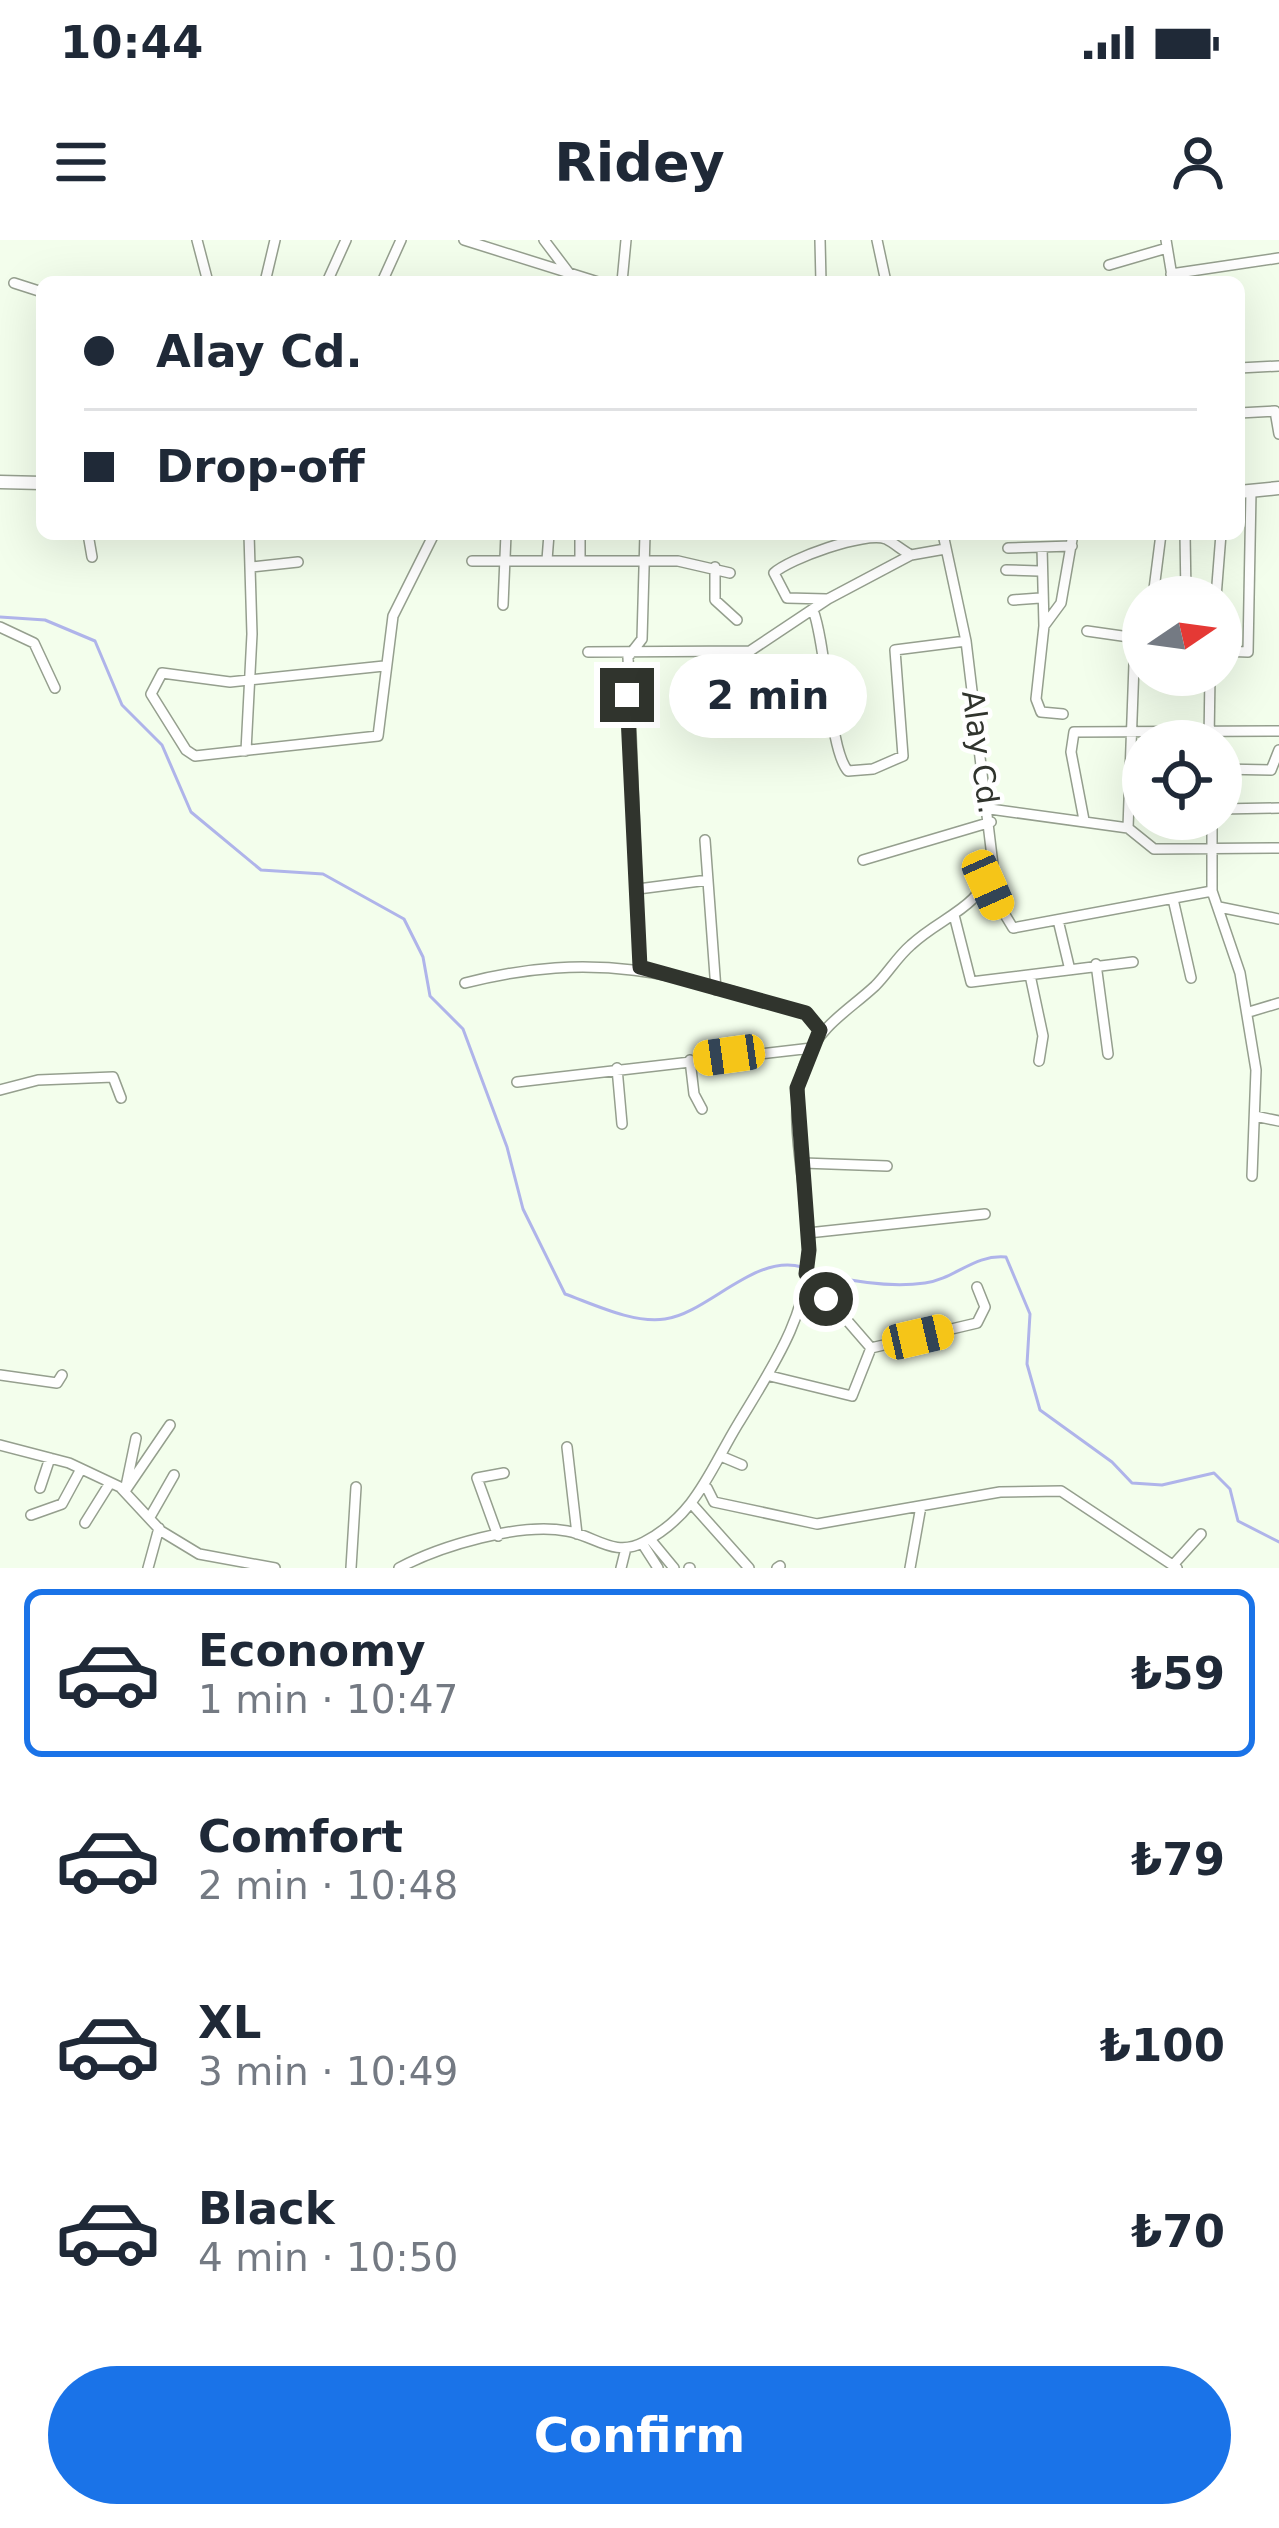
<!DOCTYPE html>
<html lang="en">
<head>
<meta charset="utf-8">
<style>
	body { margin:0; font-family:"DejaVu Sans",sans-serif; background:#f6f6f7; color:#1f2937; height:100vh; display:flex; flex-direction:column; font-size:45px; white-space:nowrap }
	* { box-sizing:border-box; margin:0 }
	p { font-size:39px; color:#747a83 }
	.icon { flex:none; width:66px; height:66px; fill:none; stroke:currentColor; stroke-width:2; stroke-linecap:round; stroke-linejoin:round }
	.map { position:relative; height:1328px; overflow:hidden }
	.drawer { display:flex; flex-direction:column; background:#fff; flex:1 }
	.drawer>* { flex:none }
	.top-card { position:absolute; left:36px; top:36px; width:1209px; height:264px; border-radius:18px; box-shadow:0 12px 48px #0002; display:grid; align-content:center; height:264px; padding:0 48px; background:#fff }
	.needle { width:78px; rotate:77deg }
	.buttons { position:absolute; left:1122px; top:336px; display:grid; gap:24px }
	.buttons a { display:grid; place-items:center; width:120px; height:120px; border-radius:50%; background:#fff; box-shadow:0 12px 48px #0002; font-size:60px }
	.end { position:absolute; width:54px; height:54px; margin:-27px; border:15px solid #30342d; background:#fff; box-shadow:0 0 0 6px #fff }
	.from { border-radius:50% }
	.bubble { position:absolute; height:84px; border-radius:42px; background:#fff; box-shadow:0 12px 48px #0002; font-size:39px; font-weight:600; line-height:84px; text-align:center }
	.car { position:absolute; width:36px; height:72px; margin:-36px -18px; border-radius:15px; box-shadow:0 0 9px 3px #0007; background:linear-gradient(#f5c518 24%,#345 0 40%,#f5c518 0 76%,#345 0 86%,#f5c518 0) }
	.top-card b { display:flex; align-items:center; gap:42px; height:114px; font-size:45px }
	.top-card b+b { border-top:3px solid #e0e1e3 }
	.top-card i { width:30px; height:30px; background:#1f2937 }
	ul { padding:21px 0 0; list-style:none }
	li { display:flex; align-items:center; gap:36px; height:168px; margin:0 24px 18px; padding:0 24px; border:6px solid transparent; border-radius:18px }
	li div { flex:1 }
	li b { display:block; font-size:45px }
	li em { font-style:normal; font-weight:600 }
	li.active { border-color:#1a73e8 }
	li>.icon { width:108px; height:108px; stroke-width:1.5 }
	.button { display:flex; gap:24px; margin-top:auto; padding:24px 48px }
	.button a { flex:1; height:138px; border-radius:72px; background:#1a73e8; color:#fff; font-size:48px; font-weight:600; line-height:138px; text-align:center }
	.status { display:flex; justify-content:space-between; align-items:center; height:84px; padding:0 60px; background:#fff; direction:ltr }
	.status svg { height:33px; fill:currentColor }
	header { display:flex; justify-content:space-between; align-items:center; height:156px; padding:0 48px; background:#fff; font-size:54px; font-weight:600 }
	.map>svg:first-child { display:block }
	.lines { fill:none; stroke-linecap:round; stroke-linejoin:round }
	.stream { stroke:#afb4ea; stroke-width:3 }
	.minor-casing { stroke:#959f8e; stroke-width:12 }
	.major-casing { stroke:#959f8e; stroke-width:15 }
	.minor { stroke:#fff; stroke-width:9 }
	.major { stroke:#fff; stroke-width:12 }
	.route { stroke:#30342d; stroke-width:15 }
	.labels { text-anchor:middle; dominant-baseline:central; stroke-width:9; stroke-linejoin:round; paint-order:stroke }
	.street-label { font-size:30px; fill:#30342d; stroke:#fff }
</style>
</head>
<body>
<div class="status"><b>10:44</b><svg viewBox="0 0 49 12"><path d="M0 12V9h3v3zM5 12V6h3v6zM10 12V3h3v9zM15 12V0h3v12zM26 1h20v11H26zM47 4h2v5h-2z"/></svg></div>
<header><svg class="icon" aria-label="menu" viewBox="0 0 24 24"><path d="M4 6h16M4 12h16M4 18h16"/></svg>Ridey<svg class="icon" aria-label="person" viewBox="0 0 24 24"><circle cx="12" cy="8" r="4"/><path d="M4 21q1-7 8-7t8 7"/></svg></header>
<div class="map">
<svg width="1279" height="1328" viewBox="0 0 1279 1328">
	<rect width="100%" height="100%" fill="#f3feec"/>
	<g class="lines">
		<path class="stream" d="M 0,377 L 45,380 L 95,401 L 122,465 L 162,505 L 191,572 L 261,630 L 323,634 L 404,679 L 423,717 L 430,756 L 463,789 L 507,907 L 523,969 L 565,1054 C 593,1064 634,1084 665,1079 C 708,1073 755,1013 802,1027
			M 811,1030 C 845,1041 889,1048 925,1043 C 955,1039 974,1014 1006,1017 L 1030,1074 L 1027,1124 L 1040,1170 L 1112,1222 L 1132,1243 L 1162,1245 L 1214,1233 L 1230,1249 L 1238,1281 L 1279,1302"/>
		<defs>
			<path id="minor" d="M 197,0 L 208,42
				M 464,0 L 598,42
				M 544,0 L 572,37
				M 820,0 L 821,42
				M 877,0 L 886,42
				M 1166,0 L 1173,42
				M 1109,25 L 1167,8
				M 1171,34 L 1279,18
				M 265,42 L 275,0
				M 327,42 L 346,0
				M 382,42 L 401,0
				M 622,42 L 626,0
				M 1055,42 L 1066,42
				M 14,43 L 42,52
				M 1239,128 L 1279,126
				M 1239,173 L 1275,171 L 1279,194
				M 88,294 L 92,317
				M 1042,307 L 1044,386
				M 1008,308 L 1072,306
				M 580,319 L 580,294
				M 547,320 L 549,294
				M 472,321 L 678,321 L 730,333
				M 252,327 L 298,322
				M 715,327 L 715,360 L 737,380
				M 1006,330 L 1039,331
				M 1154,354 L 1186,355 L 1185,294
				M 1153,357 L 1161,294
				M 1216,357 L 1221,294
				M 826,359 L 787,358 L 774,333 C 789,319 865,291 886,299 C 894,303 903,311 911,315
				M 1013,360 L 1040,358
				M 503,365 L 506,294
				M 813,370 C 827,407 829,510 848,531 L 873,529 L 903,516 L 895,410 L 966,401
				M 0,387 L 34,403 L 55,448
				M 1087,391 L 1143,399
				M 1221,411 L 1248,412 L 1251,251
				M 588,412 L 750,411 L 828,359 L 911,315 L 945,309
				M 384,426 L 230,442 L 162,433 L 151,454 L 186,510 L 195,516 L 378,496 L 393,376 L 434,294
				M 1063,474 L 1041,472 L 1036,459 L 1044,386 L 1061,363 L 1073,294
				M 1209,501 L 1210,435
				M 246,511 L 252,394 L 249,294
				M 1221,529 L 1271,530 L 1279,510
				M 990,569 L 1128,588 L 1154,609 L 1279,608
				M 1221,569 L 1279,568
				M 1212,579 L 1212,651 L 1240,733 L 1256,830 L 1252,936
				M 1084,580 L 1071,512 L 1074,492 L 1279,491
				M 1128,588 L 1135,397
				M 705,600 L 716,750
				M 863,620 L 991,582
				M 987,645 L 1013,688 L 1212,651
				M 638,649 L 708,640
				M 1173,659 L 1191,738
				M 1219,667 L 1279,679
				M 954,675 L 971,742 L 1133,722
				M 1058,680 L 1069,726
				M 1096,724 L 1108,814
				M 640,727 L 628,417 L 642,399 L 645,294
				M 1030,735 L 1043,796 L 1039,821
				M 465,743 C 599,709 677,734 805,773 L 821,790
				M 1249,772 L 1279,763
				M 690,820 L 694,854 L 702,869
				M 617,828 L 622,884
				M 517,842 L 812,808
				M 0,850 L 38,840 L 113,837 L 121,858
				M 1255,876 L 1279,881
				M 803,923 L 887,926
				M 808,993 L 985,974
				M 806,1033 L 871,1108
				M 0,1135 L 57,1143 L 62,1135
				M 770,1136 L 852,1156 L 871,1108 L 977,1083 L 985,1067 L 977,1047
				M 0,1205 L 69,1223 L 120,1247 L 161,1291 L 199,1314 L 275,1328
				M 567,1207 L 577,1294
				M 723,1217 L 742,1225
				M 40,1248 L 50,1218
				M 707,1248 L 714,1262 L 817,1284 L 1000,1252 L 1061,1251 L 1177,1328
				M 125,1251 L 170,1185
				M 125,1251 L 136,1198
				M 691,1263 L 749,1328
				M 31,1275 L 62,1264 L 81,1229
				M 150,1277 L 174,1235
				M 85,1283 L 110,1243
				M 498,1296 L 477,1238 L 504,1233
				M 650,1299 L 674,1328
				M 642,1303 L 658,1328
				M 1173,1325 L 1201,1294
				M 148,1328 L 159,1288
				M 351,1328 L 356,1247
				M 399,1328 C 440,1306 520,1282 567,1291 C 596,1296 614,1318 644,1302 C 696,1275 710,1230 738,1184 C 771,1129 809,1075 809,1008 C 809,948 783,874 807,818 C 821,785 849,770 875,746 C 888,733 897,717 911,705 C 942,676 980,669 993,625 L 966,401 L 943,294
				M 621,1328 L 626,1308
				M 689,1328 L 690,1328
				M 777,1328 L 780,1326
				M 910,1328 L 921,1266"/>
			<path id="major" d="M 0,242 L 42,243
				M 1239,252 L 1279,248"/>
		</defs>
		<use href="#minor" class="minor-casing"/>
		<use href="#major" class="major-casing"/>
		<use href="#minor" class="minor"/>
		<use href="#major" class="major"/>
	</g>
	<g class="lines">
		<path class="route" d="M 627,455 L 640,727 L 806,773 L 820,790 L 797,848 L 809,1010 L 806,1034 L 826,1059"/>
	</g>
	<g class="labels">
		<g class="street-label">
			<text transform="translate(981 512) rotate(82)">Alay Cd.</text>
		</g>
	</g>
</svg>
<div class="buttons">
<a><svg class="needle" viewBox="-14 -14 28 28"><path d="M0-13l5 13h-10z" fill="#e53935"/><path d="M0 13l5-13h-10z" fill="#747a83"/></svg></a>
<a><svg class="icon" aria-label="locate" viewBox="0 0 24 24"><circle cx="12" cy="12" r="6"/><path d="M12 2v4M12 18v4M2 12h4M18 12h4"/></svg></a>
</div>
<i class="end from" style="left:826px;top:1059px"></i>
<i class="end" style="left:627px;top:455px"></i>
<div class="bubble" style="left:669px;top:414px;width:198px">2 min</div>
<i class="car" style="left:988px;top:645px;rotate:156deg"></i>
<i class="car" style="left:729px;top:815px;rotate:262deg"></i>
<i class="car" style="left:918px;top:1097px;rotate:77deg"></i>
<div class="top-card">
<b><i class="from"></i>Alay Cd.</b>
<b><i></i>Drop-off</b>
</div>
</div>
<section class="drawer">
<ul>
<li class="active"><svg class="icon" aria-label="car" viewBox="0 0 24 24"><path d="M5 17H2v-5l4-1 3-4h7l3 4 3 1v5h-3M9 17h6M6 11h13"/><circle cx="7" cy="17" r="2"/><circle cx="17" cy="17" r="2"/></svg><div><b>Economy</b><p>1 min · 10:47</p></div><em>₺59</em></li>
<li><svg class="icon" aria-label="car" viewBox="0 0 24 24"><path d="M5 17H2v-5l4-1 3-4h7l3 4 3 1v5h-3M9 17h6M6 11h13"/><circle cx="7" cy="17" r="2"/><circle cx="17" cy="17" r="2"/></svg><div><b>Comfort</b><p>2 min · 10:48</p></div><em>₺79</em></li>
<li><svg class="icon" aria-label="car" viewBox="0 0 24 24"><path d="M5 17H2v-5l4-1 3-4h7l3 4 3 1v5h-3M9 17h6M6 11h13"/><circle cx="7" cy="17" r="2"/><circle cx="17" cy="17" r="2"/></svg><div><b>XL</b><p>3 min · 10:49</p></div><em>₺100</em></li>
<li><svg class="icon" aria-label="car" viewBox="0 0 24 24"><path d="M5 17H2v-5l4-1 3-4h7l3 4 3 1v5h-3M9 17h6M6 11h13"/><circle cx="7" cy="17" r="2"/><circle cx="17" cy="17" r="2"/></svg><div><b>Black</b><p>4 min · 10:50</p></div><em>₺70</em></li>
</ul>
<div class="button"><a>Confirm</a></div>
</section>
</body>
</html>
